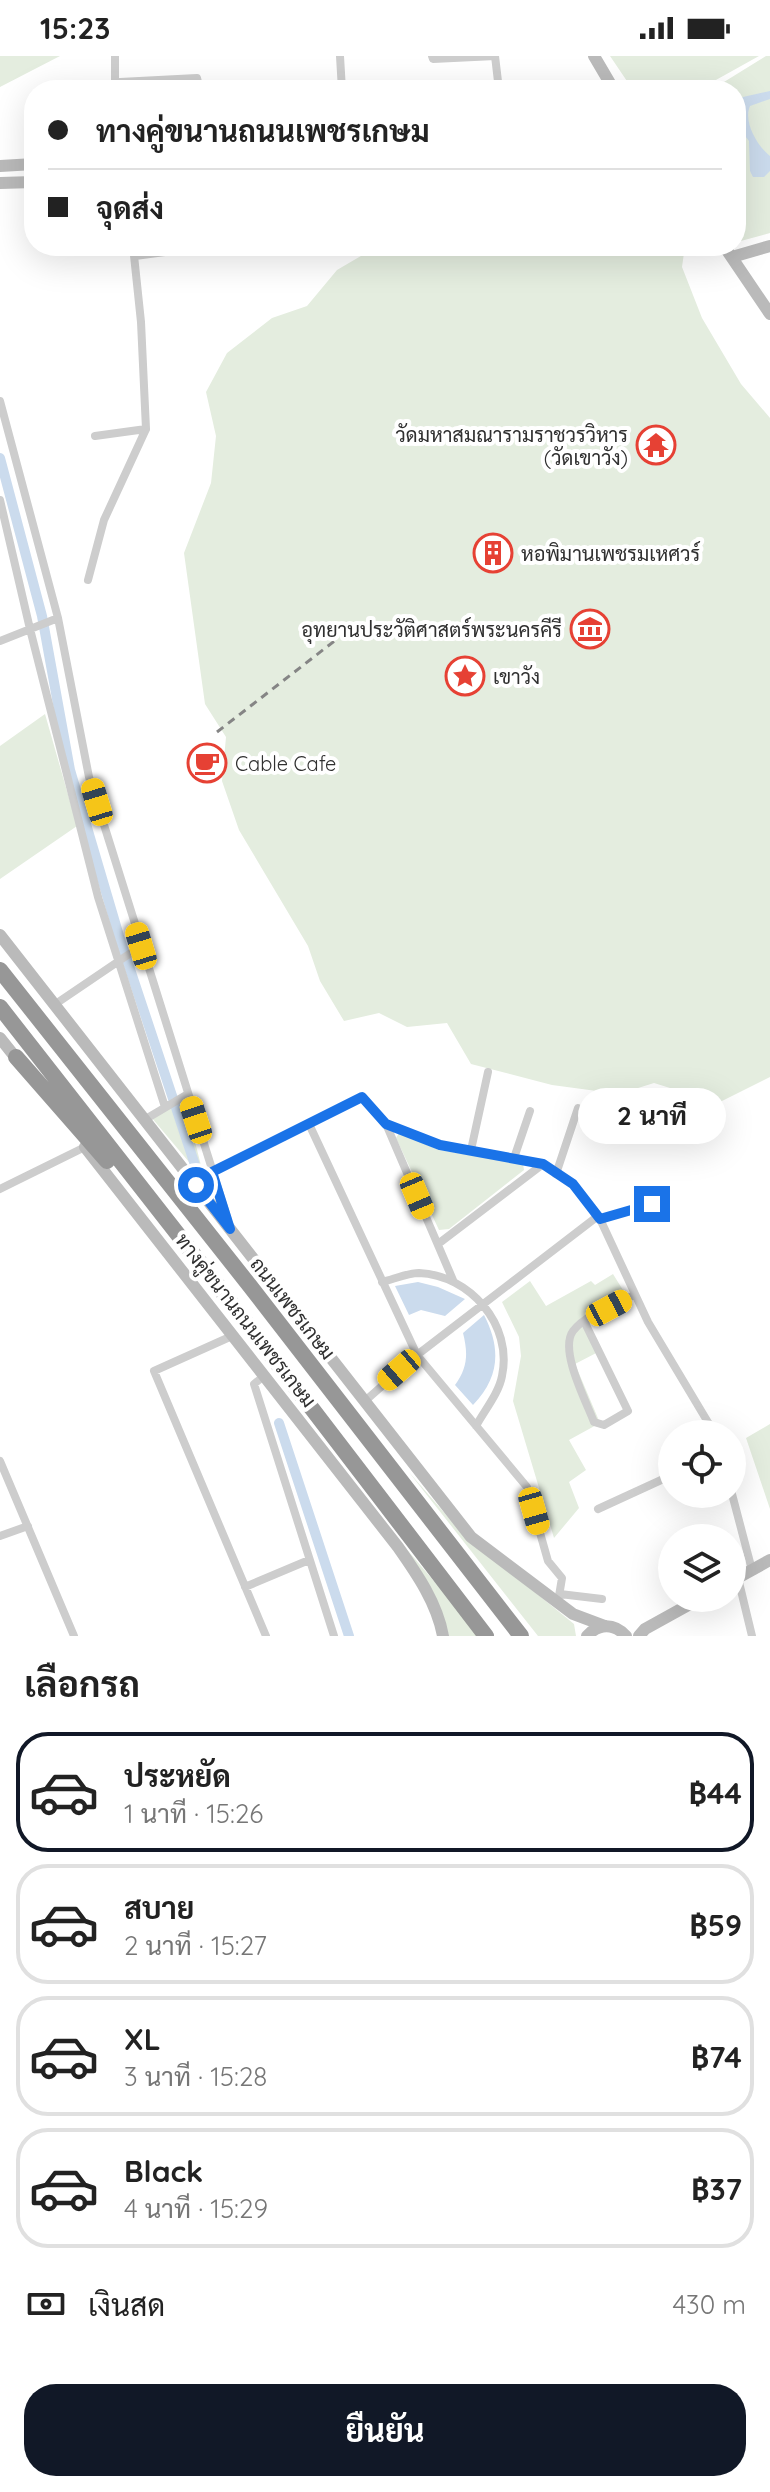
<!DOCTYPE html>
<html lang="th">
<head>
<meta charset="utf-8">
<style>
	body { margin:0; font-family:Quicksand,Sarabun,sans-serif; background:#f6f6f6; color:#222; height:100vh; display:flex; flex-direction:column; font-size:30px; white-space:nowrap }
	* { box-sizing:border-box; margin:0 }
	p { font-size:26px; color:#767676 }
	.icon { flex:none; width:44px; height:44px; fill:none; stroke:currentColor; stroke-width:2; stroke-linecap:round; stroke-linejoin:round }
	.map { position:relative; height:1580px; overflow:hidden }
	.sheet { display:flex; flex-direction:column; background:#fff; flex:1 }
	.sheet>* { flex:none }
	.top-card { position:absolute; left:24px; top:24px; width:722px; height:176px; border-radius:32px; box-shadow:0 8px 32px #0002; display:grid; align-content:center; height:176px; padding:0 24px; background:#fff }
	.tools { position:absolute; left:658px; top:1364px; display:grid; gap:16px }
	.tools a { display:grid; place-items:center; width:88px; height:88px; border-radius:50%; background:#fff; box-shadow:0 8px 32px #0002; font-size:40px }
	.end { position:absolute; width:36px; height:36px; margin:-18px; border:10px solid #1a73e8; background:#fff; box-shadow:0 0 0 4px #fff }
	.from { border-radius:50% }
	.bubble { position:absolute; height:56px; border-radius:28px; background:#fff; box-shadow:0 8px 32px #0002; font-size:26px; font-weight:700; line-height:56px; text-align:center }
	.car { position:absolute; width:24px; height:48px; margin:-24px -12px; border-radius:10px; box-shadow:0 0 6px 2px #0007; background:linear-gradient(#f5c518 24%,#345 0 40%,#f5c518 0 76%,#345 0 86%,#f5c518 0) }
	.top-card b { display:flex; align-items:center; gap:28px; height:76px; font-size:30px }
	.top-card b+b { border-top:2px solid #e0e0e0 }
	.top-card i { width:20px; height:20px; background:#222 }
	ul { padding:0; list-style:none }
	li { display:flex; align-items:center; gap:24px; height:120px; margin:0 16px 12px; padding:0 8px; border:4px solid #e0e0e0; border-radius:32px }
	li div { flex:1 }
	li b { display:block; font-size:30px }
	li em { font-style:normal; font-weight:700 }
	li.on { border-color:#111827 }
	li>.icon { width:72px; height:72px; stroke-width:1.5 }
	h2 { padding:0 24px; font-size:36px; line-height:96px }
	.pay { display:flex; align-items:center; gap:20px; height:88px; padding:0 24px; font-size:30px }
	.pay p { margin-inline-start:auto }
	.button { display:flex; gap:16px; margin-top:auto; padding:16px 24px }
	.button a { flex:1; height:92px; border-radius:32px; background:#111827; color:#fff; font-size:32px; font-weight:700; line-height:92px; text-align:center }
	.status { display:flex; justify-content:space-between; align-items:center; height:56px; padding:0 40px; background:#fff; direction:ltr }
	.status svg { height:22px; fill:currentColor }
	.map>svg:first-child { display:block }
	.green { fill:#e4eddf }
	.water { fill:#cbdbed }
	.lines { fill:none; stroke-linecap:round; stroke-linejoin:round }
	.canal { stroke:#cbdbed; stroke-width:10 }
	.street { stroke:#cdcdcd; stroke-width:8 }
	.secondary { stroke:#bababa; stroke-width:12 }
	.highway { stroke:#979797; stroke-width:16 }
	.rail { stroke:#858585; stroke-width:3; stroke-dasharray:8 6; stroke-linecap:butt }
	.route { stroke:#1a73e8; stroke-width:10 }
	.labels { text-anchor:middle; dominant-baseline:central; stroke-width:8; stroke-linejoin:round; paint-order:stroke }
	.poi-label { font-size:20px; fill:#303030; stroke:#fff; text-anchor:start }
	.street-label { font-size:20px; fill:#303030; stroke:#fff }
</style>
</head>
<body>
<div class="status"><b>15:23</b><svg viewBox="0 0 49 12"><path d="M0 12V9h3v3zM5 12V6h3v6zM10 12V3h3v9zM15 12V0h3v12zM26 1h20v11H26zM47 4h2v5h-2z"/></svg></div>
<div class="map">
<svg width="770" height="1580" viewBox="0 0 770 1580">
	<rect width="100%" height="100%" fill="#fff"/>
	<path class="green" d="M 0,0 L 60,0 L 0,31 Z
		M 610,0 L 759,0 L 698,34 L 633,34 Z
		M 766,0 L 770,0 L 770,177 L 737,186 L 736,34 L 711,34 Z
		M 378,190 L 685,190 L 682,211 L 702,262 L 741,328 L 770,362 L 770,1021 L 718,1047 L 654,1027 L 619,1038 L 552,1029 L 471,1008 L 447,967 L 407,971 L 379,957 L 344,965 L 320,925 L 308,890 L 239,774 L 222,725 L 226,681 L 205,648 L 184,497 L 211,427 L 216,380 L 206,336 L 227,297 L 272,262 L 307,250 L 337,214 Z
		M 45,658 L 77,770 L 0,823 L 0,690 Z
		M 184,1043 L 205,1125 L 151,1061 Z
		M 399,1077 L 439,1094 L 523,1108 L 524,1114 L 449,1173 L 439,1174 L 396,1082 Z
		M 613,1218 L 631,1247 L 589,1268 L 602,1294 L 575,1308 L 600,1367 L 569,1384 L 586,1414 L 569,1426 L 579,1452 L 554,1482 L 513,1345 L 521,1300 L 519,1281 L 502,1246 L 530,1225 L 546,1250 L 591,1225 L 595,1229 Z
		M 770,1368 L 770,1453 L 746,1382 Z
		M 408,1415 L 461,1476 L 574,1568 L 576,1580 L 538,1580 Z
		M 392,1476 L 468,1565 L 480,1580 L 449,1580 C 439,1540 416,1509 392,1476 Z"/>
	<path class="water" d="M 770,35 L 770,43 L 750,50 C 743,65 757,90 770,100 L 770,115 L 764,121 L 753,121 L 750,115 L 749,85 L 736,68 L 736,46 L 743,41 Z
		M 418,1226 L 438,1231 L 465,1243 L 445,1260 L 421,1254 L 409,1259 L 395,1230 Z
		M 484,1259 C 501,1292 500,1321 473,1349 L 455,1329 C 468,1311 468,1297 463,1277 Z"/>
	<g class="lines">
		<path class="canal" d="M 0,402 L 42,560 L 70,714 L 119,880 L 200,1124
			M 279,1367 L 349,1580"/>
		<path class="street" d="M 115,0 L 115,24 L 117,30
			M 340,0 L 342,34
			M 432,0 L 433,3 L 495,0 L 499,34
			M 116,34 L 120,26 L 197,22 L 200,34
			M 263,190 L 331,190
			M 135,200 L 210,190
			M 0,345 L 58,562 L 89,721 L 228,1164
			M 95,380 L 146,373
			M 0,444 L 30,573 L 98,841 L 165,1051
			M 88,524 L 104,464 L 146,373 L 141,266 L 133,190
			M 0,585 L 58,562
			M 54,949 L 141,890
			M 144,1064 L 188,1038
			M 309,1068 L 417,1299 L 527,1431 L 548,1505 L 562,1522 L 558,1546
			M 386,1068 L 453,1224
			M 471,1094 L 488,1016
			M 514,1102 L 530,1055
			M 212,1116 L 362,1041 L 386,1068 L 440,1089 L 543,1108 L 573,1128 L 600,1163 L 648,1266 L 715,1378
			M 556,1118 L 578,1052
			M 0,1133 L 85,1091
			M 600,1163 L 652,1148
			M 438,1188 L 543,1108
			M 382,1226 C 394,1223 408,1217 419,1217 C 470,1219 513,1269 502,1320 C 499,1337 484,1355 476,1370
			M 584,1265 L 628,1355 L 604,1369 L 594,1366 C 586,1345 559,1294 573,1275 C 586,1258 616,1248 634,1239
			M 232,1280 L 154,1315 L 266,1580
			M 264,1320 L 254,1328 L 334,1580
			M 365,1345 L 417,1299 L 598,1160
			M 0,1405 L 74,1580
			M 732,1438 L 752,1514
			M 598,1453 L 672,1419
			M 0,1480 L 28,1470
			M 738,1522 L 752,1580
			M 245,1531 L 309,1504
			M 560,1538 L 602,1543"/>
		<path class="secondary" d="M 594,0 L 614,34
			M 0,110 L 34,108
			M 0,127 L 34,126
			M 724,190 L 770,258
			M 732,201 L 770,190
			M 0,879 L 471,1481 L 573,1558 L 605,1570
			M 0,982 L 20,1007
			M 85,1091 L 398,1491 C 417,1518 437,1547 443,1580
			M 732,1525 L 770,1504
			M 587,1580 C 599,1567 614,1567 626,1580
			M 639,1580 L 645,1573 L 701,1542"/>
		<path class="highway" d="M 0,914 L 250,1230 L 521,1580
			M 0,951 L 212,1222 L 486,1580
			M 16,1001 L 107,1105"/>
		<path class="rail" d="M 217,676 L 337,583"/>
	</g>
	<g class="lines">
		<path class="route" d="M 196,1129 L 230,1173 L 212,1116 L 362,1041 L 386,1068 L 440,1089 L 543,1108 L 573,1128 L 600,1163 L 652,1148"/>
	</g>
	<defs>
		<symbol id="temple-ring" viewBox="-11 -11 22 22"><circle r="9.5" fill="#fff" stroke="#e64134" stroke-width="1.5"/><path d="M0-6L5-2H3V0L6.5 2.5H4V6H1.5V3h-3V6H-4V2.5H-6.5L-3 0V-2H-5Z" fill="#e64134"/></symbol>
		<symbol id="building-ring" viewBox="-11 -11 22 22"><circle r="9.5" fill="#fff" stroke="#e64134" stroke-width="1.5"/><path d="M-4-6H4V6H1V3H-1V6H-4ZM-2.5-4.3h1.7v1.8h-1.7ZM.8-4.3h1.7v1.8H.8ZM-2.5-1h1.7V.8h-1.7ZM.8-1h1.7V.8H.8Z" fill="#e64134"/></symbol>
		<symbol id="museum-ring" viewBox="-11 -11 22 22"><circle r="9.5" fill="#fff" stroke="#e64134" stroke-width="1.5"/><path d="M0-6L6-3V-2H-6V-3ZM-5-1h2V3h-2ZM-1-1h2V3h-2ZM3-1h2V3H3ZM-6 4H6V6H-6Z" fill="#e64134"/></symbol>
		<symbol id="sight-ring" viewBox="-11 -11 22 22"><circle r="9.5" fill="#fff" stroke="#e64134" stroke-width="1.5"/><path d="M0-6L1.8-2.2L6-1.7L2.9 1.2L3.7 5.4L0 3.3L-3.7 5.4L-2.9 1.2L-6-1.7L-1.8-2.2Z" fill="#e64134"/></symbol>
		<symbol id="cafe-ring" viewBox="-11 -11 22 22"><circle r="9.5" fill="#fff" stroke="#e64134" stroke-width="1.5"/><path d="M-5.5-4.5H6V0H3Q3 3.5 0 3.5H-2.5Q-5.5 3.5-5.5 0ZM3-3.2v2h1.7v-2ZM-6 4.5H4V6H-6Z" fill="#e64134"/></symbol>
	</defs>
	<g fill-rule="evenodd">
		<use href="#temple-ring" x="634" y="367" width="44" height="44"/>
		<use href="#building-ring" x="471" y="475" width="44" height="44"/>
		<use href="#museum-ring" x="568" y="551" width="44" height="44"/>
		<use href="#sight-ring" x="443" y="598" width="44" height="44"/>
		<use href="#cafe-ring" x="185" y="685" width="44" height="44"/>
	</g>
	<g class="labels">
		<g class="poi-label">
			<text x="628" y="378" text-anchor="end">วัดมหาสมณารามราชวรวิหาร<tspan x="628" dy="23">(วัดเขาวัง)</tspan></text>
			<text x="521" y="497">หอพิมานเพชรมเหศวร์</text>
			<text x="562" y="573" text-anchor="end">อุทยานประวัติศาสตร์พระนครคีรี</text>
			<text x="493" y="620">เขาวัง</text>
			<text x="235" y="707">Cable Cafe</text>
		</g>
		<g class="street-label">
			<text transform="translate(293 1252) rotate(52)">ถนนเพชรเกษม</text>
			<text transform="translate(246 1264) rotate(52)">ทางคู่ขนานถนนเพชรเกษม</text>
		</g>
	</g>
</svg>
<div class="tools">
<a><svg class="icon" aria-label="locate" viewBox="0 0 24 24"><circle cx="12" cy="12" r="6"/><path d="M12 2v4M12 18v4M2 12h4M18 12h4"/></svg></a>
<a><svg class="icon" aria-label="layers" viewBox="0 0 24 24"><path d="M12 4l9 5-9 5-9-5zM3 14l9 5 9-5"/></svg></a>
</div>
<i class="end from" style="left:196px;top:1129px"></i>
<i class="end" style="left:652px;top:1148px"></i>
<div class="bubble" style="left:578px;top:1032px;width:148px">2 นาที</div>
<i class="car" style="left:97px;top:746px;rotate:343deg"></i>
<i class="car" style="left:141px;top:890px;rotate:343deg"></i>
<i class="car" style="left:196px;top:1064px;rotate:342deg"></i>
<i class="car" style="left:417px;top:1140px;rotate:157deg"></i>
<i class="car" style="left:609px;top:1252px;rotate:62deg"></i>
<i class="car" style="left:399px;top:1314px;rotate:229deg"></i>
<i class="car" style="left:534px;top:1455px;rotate:164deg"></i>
<div class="top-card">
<b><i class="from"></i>ทางคู่ขนานถนนเพชรเกษม</b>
<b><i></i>จุดส่ง</b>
</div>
</div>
<section class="sheet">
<h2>เลือกรถ</h2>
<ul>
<li class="on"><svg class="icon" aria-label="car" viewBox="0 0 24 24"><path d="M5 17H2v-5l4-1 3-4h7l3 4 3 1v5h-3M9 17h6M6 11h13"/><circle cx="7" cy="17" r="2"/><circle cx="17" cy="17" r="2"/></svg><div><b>ประหยัด</b><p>1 นาที · 15:26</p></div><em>฿44</em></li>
<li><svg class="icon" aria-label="car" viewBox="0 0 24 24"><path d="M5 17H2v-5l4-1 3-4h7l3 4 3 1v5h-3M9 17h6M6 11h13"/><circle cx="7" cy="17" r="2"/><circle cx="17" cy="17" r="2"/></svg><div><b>สบาย</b><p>2 นาที · 15:27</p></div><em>฿59</em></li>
<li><svg class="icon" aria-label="car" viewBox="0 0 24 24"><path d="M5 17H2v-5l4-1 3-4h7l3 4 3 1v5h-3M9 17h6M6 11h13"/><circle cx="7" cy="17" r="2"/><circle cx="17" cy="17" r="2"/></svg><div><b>XL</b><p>3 นาที · 15:28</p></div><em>฿74</em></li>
<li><svg class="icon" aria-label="car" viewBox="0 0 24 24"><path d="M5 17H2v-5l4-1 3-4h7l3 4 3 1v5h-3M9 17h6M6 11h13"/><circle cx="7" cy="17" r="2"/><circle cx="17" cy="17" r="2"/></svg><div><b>Black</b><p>4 นาที · 15:29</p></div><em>฿37</em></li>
</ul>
<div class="pay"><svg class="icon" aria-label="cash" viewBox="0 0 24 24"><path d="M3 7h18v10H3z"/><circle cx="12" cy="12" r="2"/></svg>เงินสด<p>430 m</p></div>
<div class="button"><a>ยืนยัน</a></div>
</section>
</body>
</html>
